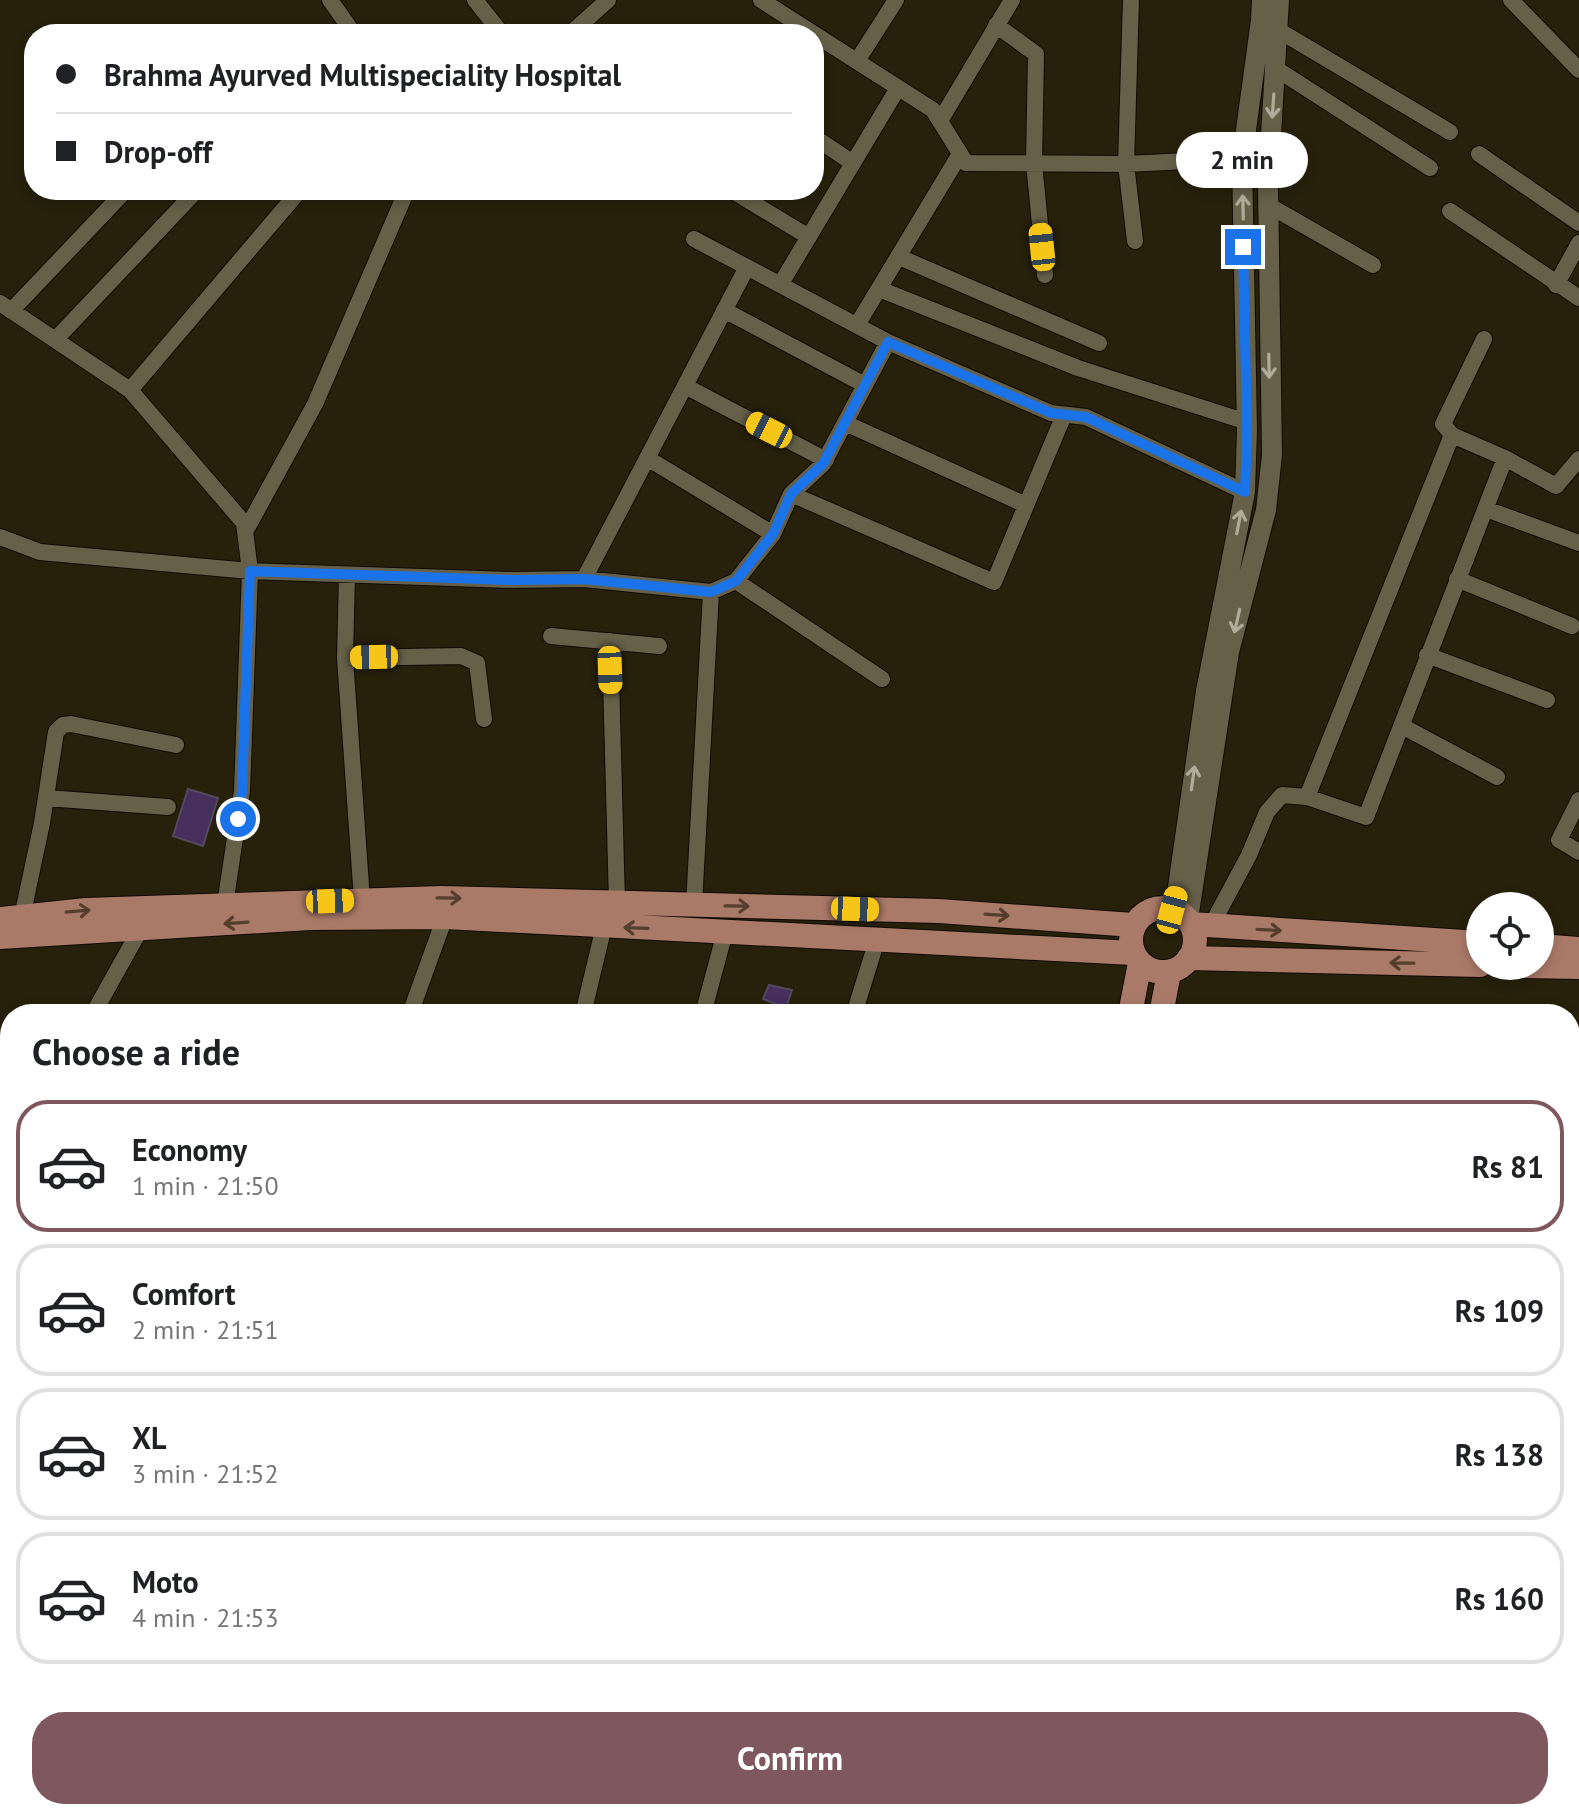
<!DOCTYPE html>
<html lang="en">
<head>
<meta charset="utf-8">
<style>
	body { margin:0; font-family:"PT Sans",sans-serif; background:#f2f2f2; color:#202124; height:100vh; display:flex; flex-direction:column; font-size:30px; white-space:nowrap }
	* { box-sizing:border-box; margin:0 }
	p { font-size:26px; color:#757577 }
	.icon { flex:none; width:44px; height:44px; fill:none; stroke:currentColor; stroke-width:2; stroke-linecap:round; stroke-linejoin:round }
	.map { position:relative; flex:1; overflow:hidden }
	.details { position:absolute; left:0px; top:1004px; width:1580px; height:816px; display:flex; flex-direction:column; background:#fff; border-radius:32px 32px 0 0; box-shadow:0 4px 12px #0003 }
	.details>* { flex:none }
	.top-card { position:absolute; left:24px; top:24px; width:800px; height:176px; border-radius:32px; box-shadow:0 4px 12px #0003; display:grid; align-content:center; height:176px; padding:0 32px; background:#fff }
	.buttons { position:absolute; left:1466px; top:892px; display:grid; gap:16px }
	.buttons a { display:grid; place-items:center; width:88px; height:88px; border-radius:50%; background:#fff; box-shadow:0 4px 12px #0003; font-size:40px }
	.end { position:absolute; width:36px; height:36px; margin:-18px; border:10px solid #1a73e8; background:#fff; box-shadow:0 0 0 4px #fff }
	.from { border-radius:50% }
	.bubble { position:absolute; height:56px; border-radius:28px; background:#fff; box-shadow:0 4px 12px #0003; font-size:26px; font-weight:800; line-height:56px; text-align:center }
	.car { position:absolute; width:24px; height:48px; margin:-24px -12px; border-radius:10px; box-shadow:0 0 6px 2px #0007; background:linear-gradient(#f5c518 24%,#345 0 40%,#f5c518 0 76%,#345 0 86%,#f5c518 0) }
	.top-card b { display:flex; align-items:center; gap:28px; height:76px; font-size:30px }
	.top-card b+b { border-top:2px solid #e0e0e0 }
	.top-card i { width:20px; height:20px; background:#202124 }
	ul { padding:0; list-style:none }
	li { display:flex; align-items:center; gap:24px; height:132px; margin:0 16px 12px; padding:0 16px; border:4px solid #e0e0e0; border-radius:32px }
	li div { flex:1 }
	li b { display:block; font-size:30px }
	li em { font-style:normal; font-weight:800 }
	li.selected { border-color:#7f575f }
	li>.icon { width:72px; height:72px; stroke-width:1.5 }
	h2 { padding:0 32px; font-size:36px; line-height:96px }
	.action { display:flex; gap:16px; margin-top:auto; padding:16px 32px }
	.action a { flex:1; height:92px; border-radius:32px; background:#7f575f; color:#fff; font-size:32px; font-weight:800; line-height:92px; text-align:center }
	.map>svg:first-child { display:block }
	.building { fill:#462e5d; stroke:#53495e; stroke-width:2 }
	.lines { fill:none; stroke-linecap:round; stroke-linejoin:round }
	.minor-casing { stroke:#100a00; stroke-width:18 }
	.tertiary-casing { stroke:#100a00; stroke-width:22 }
	.primary-casing { stroke:#100a00; stroke-width:26 }
	.minor { stroke:#666048; stroke-width:16 }
	.tertiary { stroke:#666048; stroke-width:20 }
	.primary { stroke:#aa7a69; stroke-width:24 }
	.oneway { stroke:#b1ac9a }
	.oneway2 { stroke:#553f2c }
	.route { stroke:#1a73e8; stroke-width:10 }
</style>
</head>
<body>
<div class="map">
<svg width="1579" height="1820" viewBox="0 0 1579 1820">
	<rect width="100%" height="100%" fill="#27210b"/>
	<path class="building" d="M 188,789 L 218,798 L 203,846 L 173,836 Z
		M 769,985 L 792,990 L 786,1008 L 763,999 Z
		M 209,1810 L 236,1810 L 233,1820 L 205,1820 Z"/>
	<g class="lines">
		<defs>
			<path id="minor" d="M 330,0 L 354,34
				M 475,0 L 502,34
				M 761,0 L 933,110 L 966,163 L 1126,164 L 1270,157
				M 1131,0 L 1126,164 L 1135,241
				M 1511,0 L 1579,70
				M 996,25 L 1036,54 L 1034,163 L 1045,275
				M 1278,30 L 1450,132
				M 570,34 L 608,0
				M 857,61 L 896,0
				M 1275,68 L 1430,168
				M 940,121 L 1012,0
				M 814,137 L 853,163
				M 1479,154 L 1579,223
				M 731,190 L 809,237
				M 1268,205 L 1373,265
				M 1450,211 L 1579,298
				M 694,239 L 888,342 L 1051,413 L 1086,417 L 1245,492
				M 899,257 L 1099,343
				M 780,285 L 898,88
				M 1556,285 L 1579,243
				M 879,289 L 1078,368 L 1247,422
				M 0,303 L 130,390 L 244,523 L 250,571 L 242,791 L 225,905
				M 724,310 L 865,385
				M 11,311 L 126,190
				M 857,325 L 960,154
				M 1484,339 L 1443,424 L 1452,435 L 1505,458 L 1556,486 L 1579,459
				M 55,340 L 197,190
				M 685,386 L 826,460
				M 130,390 L 300,190
				M 845,423 L 1026,505
				M 647,458 L 773,534
				M 791,494 L 994,582 L 1064,415
				M 1486,509 L 1579,543
				M 245,532 L 315,404 L 407,190
				M 0,537 L 40,552 L 250,571 L 513,580 L 584,579 L 711,592
				M 347,575 L 345,658 L 362,900
				M 584,579 L 747,267
				M 1457,579 L 1572,626
				M 736,581 L 882,679
				M 551,636 L 659,646
				M 610,641 L 617,903
				M 1427,655 L 1547,700
				M 345,658 L 461,656 L 477,663 L 484,719
				M 1402,726 L 1497,777
				M 1307,797 L 1452,435
				M 46,798 L 168,807
				M 1579,800 L 1559,840 L 1579,852
				M 694,905 L 711,592 L 736,581 L 773,534 L 791,494 L 823,464 L 888,342
				M 22,917 L 42,823 L 56,732 L 63,725 L 71,724 L 176,745
				M 1211,926 L 1249,855 L 1267,812 L 1282,795 L 1307,797 L 1366,817 L 1505,458
				M 93,1014 L 141,928
				M 410,1014 L 445,917
				M 583,1014 L 604,926
				M 703,1014 L 725,932
				M 854,1014 L 877,940
				M 1570,1147 L 1579,1152
				M 0,1183 L 10,1165
				M 1570,1226 L 1579,1231
				M 1570,1331 L 1579,1315
				M 0,1383 L 10,1388
				M 1570,1527 L 1579,1510
				M 0,1543 L 10,1545
				M 1570,1553 L 1579,1556
				M 0,1734 L 10,1738
				M 618,1810 L 632,1820
				M 1474,1810 L 1493,1820
				M 47,1820 L 50,1810
				M 143,1820 L 147,1810
				M 442,1820 L 445,1810
				M 733,1820 L 740,1810
				M 1279,1820 L 1285,1810"/>
			<path id="tertiary" d="M 1172,910 L 1178,887 L 1206,691 L 1245,492 L 1247,430 L 1242,159 L 1261,20 L 1262,0
				M 1188,919 L 1229,652 L 1266,510 L 1272,455 L 1268,186 L 1279,0"/>
			<path id="primary" d="M1131 940a32 32 0 1 1 64 0a32 32 0 1 1-64 0Z
				M 0,919 L 86,910 L 441,898 L 939,911 L 1133,925
				M 1191,924 L 1480,943
				M 0,937 L 310,918 L 445,917 L 1133,953
				M 1540,946 L 1579,949
				M 1189,958 L 1480,965
				M 1523,966 L 1579,967
				M 1130,1014 L 1140,963
				M 1161,1014 L 1169,973
				M 965,1820 L 967,1810
				M 996,1820 L 998,1810"/>
		</defs>
		<use href="#minor" class="minor-casing"/>
		<use href="#tertiary" class="tertiary-casing"/>
		<use href="#primary" class="primary-casing"/>
		<use href="#minor" class="minor"/>
		<use href="#tertiary" class="tertiary"/>
		<use href="#primary" class="primary"/>
	</g>
	<defs><path id="oneway-shaft" d="M-6 0H5M1.5-3L5.5 0L1.5 3" fill="none" stroke-width="1.6" stroke-linecap="round" stroke-linejoin="round" transform="scale(2)"/></defs>
	<g class="oneway">
		<use href="#oneway-shaft" transform="translate(1273 106) rotate(94)"/>
		<use href="#oneway-shaft" transform="translate(1243 207) rotate(-91)"/>
		<use href="#oneway-shaft" transform="translate(1269 366) rotate(89)"/>
		<use href="#oneway-shaft" transform="translate(1239 522) rotate(-79)"/>
		<use href="#oneway-shaft" transform="translate(1237 621) rotate(103)"/>
		<use href="#oneway-shaft" transform="translate(1193 778) rotate(-82)"/>
	</g>
	<g class="oneway2">
		<use href="#oneway-shaft" transform="translate(449 898) rotate(1)"/>
		<use href="#oneway-shaft" transform="translate(737 906) rotate(1)"/>
		<use href="#oneway-shaft" transform="translate(78 911) rotate(-5)"/>
		<use href="#oneway-shaft" transform="translate(997 915) rotate(4)"/>
		<use href="#oneway-shaft" transform="translate(236 923) rotate(176)"/>
		<use href="#oneway-shaft" transform="translate(636 928) rotate(-178)"/>
		<use href="#oneway-shaft" transform="translate(1269 930) rotate(3)"/>
		<use href="#oneway-shaft" transform="translate(1402 963) rotate(-179)"/>
	</g>
	<g class="lines">
		<path class="route" d="M 238,819 L 242,791 L 250,571 L 513,580 L 584,579 L 711,592 L 736,581 L 773,534 L 791,494 L 823,464 L 888,342 L 1051,413 L 1086,417 L 1245,492 L 1247,430 L 1243,247"/>
	</g>
</svg>
<div class="buttons">
<a><svg class="icon" aria-label="locate" viewBox="0 0 24 24"><circle cx="12" cy="12" r="6"/><path d="M12 2v4M12 18v4M2 12h4M18 12h4"/></svg></a>
</div>
<i class="end from" style="left:238px;top:819px"></i>
<i class="end" style="left:1243px;top:247px"></i>
<div class="bubble" style="left:1176px;top:132px;width:132px">2 min</div>
<i class="car" style="left:1042px;top:247px;rotate:354deg"></i>
<i class="car" style="left:769px;top:430px;rotate:297deg"></i>
<i class="car" style="left:374px;top:657px;rotate:269deg"></i>
<i class="car" style="left:610px;top:670px;rotate:178deg"></i>
<i class="car" style="left:330px;top:901px;rotate:88deg"></i>
<i class="car" style="left:855px;top:909px;rotate:92deg"></i>
<i class="car" style="left:1172px;top:910px;rotate:15deg"></i>
<div class="top-card">
<b><i class="from"></i>Brahma Ayurved Multispeciality Hospital</b>
<b><i></i>Drop-off</b>
</div>
<section class="details">
<h2>Choose a ride</h2>
<ul>
<li class="selected"><svg class="icon" aria-label="car" viewBox="0 0 24 24"><path d="M5 17H2v-5l4-1 3-4h7l3 4 3 1v5h-3M9 17h6M6 11h13"/><circle cx="7" cy="17" r="2"/><circle cx="17" cy="17" r="2"/></svg><div><b>Economy</b><p>1 min · 21:50</p></div><em>Rs 81</em></li>
<li><svg class="icon" aria-label="car" viewBox="0 0 24 24"><path d="M5 17H2v-5l4-1 3-4h7l3 4 3 1v5h-3M9 17h6M6 11h13"/><circle cx="7" cy="17" r="2"/><circle cx="17" cy="17" r="2"/></svg><div><b>Comfort</b><p>2 min · 21:51</p></div><em>Rs 109</em></li>
<li><svg class="icon" aria-label="car" viewBox="0 0 24 24"><path d="M5 17H2v-5l4-1 3-4h7l3 4 3 1v5h-3M9 17h6M6 11h13"/><circle cx="7" cy="17" r="2"/><circle cx="17" cy="17" r="2"/></svg><div><b>XL</b><p>3 min · 21:52</p></div><em>Rs 138</em></li>
<li><svg class="icon" aria-label="car" viewBox="0 0 24 24"><path d="M5 17H2v-5l4-1 3-4h7l3 4 3 1v5h-3M9 17h6M6 11h13"/><circle cx="7" cy="17" r="2"/><circle cx="17" cy="17" r="2"/></svg><div><b>Moto</b><p>4 min · 21:53</p></div><em>Rs 160</em></li>
</ul>
<div class="action"><a>Confirm</a></div>
</section>
</div>
</body>
</html>
